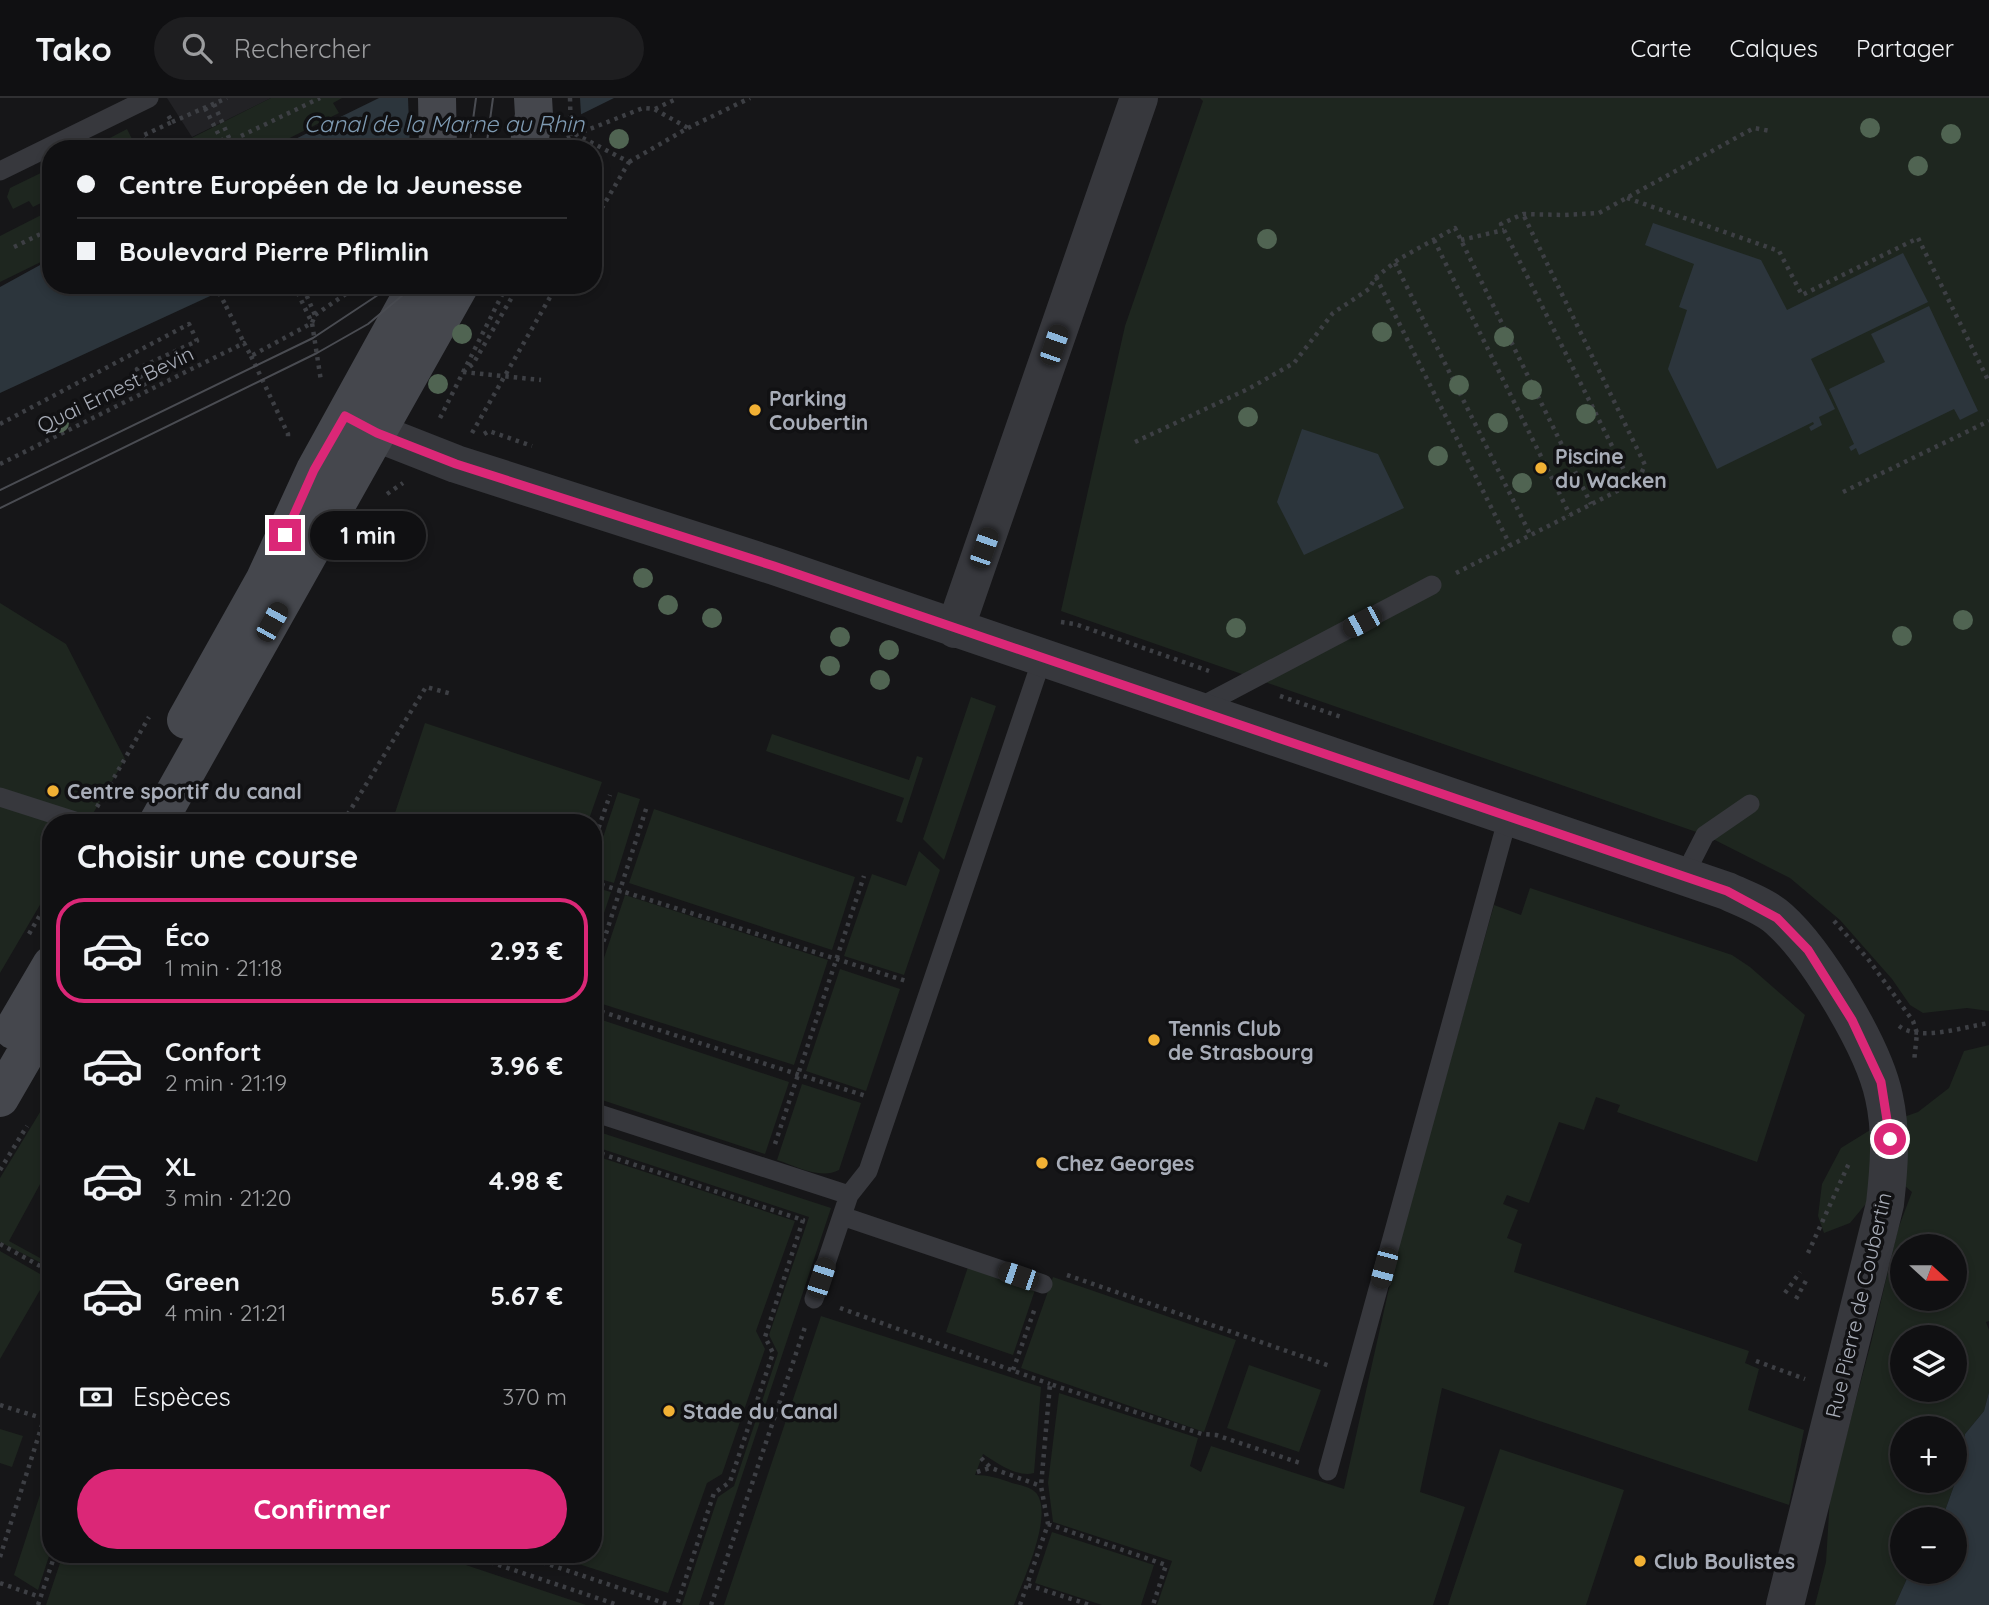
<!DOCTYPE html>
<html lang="fr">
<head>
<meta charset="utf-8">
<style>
	body { margin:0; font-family:Quicksand,sans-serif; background:#1e1e20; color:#f1f3f6; height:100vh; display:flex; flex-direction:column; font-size:26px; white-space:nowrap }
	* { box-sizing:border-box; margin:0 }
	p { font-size:23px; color:#9c9d9f }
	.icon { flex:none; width:38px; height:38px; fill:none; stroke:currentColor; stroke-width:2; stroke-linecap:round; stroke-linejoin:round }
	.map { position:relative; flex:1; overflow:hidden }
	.details { position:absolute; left:42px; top:716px; width:560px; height:749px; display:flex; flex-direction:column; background:#101012; border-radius:28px; box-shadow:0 4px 10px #0003,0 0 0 2px #303032 }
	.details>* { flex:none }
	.guide { position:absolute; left:42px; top:42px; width:560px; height:154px; border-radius:28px; box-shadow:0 4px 10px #0003,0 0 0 2px #303032; display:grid; align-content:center; height:154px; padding:0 35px; background:#101012 }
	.needle { width:46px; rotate:111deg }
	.fabs { position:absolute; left:1890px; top:1136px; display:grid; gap:14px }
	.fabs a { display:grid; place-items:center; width:77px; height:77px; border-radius:50%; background:#101012; box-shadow:0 4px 10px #0003,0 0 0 2px #303032; font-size:35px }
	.end { position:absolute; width:32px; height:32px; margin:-16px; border:9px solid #db2777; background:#fff; box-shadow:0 0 0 4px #fff }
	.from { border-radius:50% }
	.bubble { position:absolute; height:49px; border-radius:24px; background:#101012; box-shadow:0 4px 10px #0003,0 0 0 2px #303032; font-size:23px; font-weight:800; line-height:49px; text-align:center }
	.car { position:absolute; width:21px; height:42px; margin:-21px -10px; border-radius:9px; box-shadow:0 0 5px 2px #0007; background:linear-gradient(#222 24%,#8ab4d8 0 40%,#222 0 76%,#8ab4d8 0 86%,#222 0) }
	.guide b { display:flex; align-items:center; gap:24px; height:66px; font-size:26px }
	.guide b+b { border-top:2px solid #303032 }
	.guide i { width:18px; height:18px; background:#f1f3f6 }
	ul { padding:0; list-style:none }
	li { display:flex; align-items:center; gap:21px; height:105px; margin:0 14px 10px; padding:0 21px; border:4px solid transparent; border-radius:28px }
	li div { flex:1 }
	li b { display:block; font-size:26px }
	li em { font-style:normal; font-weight:800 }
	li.current { border-color:#db2777 }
	li>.icon { width:63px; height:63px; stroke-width:1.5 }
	h2 { padding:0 35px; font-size:32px; line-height:84px }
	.pay { display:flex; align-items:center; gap:18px; height:77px; padding:0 35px; font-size:26px }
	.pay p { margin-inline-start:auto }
	.button { display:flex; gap:14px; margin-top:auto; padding:14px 35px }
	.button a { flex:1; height:80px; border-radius:42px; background:#db2777; color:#fff; font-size:28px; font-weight:800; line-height:80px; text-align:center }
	header { display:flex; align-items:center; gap:42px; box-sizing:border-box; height:98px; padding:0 35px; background:#101012; border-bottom:2px solid #303032 }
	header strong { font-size:33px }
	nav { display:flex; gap:38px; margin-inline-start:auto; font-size:24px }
	.search { width:490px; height:63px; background:#1e1e20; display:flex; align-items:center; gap:18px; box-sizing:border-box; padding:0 24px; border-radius:38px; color:#9c9d9f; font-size:26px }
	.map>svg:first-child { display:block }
	.built { fill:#222225 }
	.green { fill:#1e261f; fill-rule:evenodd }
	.water { fill:#2c353c }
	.pier { fill:#161618 }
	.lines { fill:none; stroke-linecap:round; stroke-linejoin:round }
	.path { stroke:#3d3f44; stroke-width:4.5; stroke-dasharray:3.5 5; stroke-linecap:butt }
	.service { stroke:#37383d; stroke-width:19 }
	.minor { stroke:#37383d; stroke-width:38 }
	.secondary { stroke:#45474d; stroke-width:38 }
	.tram { stroke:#4a4c52; stroke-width:2 }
	.path-bridge { stroke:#3d3f44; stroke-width:4.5; stroke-dasharray:3.5 5; stroke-linecap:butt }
	.tree { fill:#506452 }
	.route { stroke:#db2777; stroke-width:9 }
	.poi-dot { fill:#f2b134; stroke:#111113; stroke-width:2.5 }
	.labels { text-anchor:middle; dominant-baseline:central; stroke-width:7; stroke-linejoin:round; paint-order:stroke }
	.street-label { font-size:21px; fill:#a8adb8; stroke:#111113 }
	.poi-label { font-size:21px; font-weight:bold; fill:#a8adb8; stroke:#111113; text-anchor:start }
	.water-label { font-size:23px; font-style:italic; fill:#7f9bb3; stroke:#111113 }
</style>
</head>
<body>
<header>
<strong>Tako</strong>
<div class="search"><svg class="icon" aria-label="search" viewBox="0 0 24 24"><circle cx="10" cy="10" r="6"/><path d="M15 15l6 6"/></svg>Rechercher</div>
<nav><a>Carte</a><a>Calques</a><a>Partager</a></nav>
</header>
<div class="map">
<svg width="1989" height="1507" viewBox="0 0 1989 1507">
	<rect width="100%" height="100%" fill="#161618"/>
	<path class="built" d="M 167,0 L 271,0 L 192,39 Z"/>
	<path class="green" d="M 271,0 L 342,0 L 333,5 L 339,15 L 268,51 L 170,51 Z
		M 1200,0 L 1989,0 L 1989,913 L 1967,910 L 1923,915 L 1910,907 L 1892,881 L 1840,822 L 1790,780 L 1705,737 L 1061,513 L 1125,228 L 1203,3 Z
		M 127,31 L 137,51 L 89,51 Z
		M 51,70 L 51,100 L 33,109 L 29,103 L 13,111 L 7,99 L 10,90 Z
		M 51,112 L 51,159 L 0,184 L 0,138 Z
		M 0,505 L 66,546 L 125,661 L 88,724 L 51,724 L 51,788 L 0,875 Z
		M 971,599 L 996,608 L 944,762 L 923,741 Z
		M 425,625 L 602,684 L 588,724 L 392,724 Z
		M 772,636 L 909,682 L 917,658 L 923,660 L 902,725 L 896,723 L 904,700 L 766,653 Z
		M 618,694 L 640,701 L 614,785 L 593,779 L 593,770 Z
		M 654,711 L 855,779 L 832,852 L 629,785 Z
		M 919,753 L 940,772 L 904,877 L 844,858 L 872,776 L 906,788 Z
		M 593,789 L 611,794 L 593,848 Z
		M 1530,790 L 1732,857 L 1750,869 L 1805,917 L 1757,1064 L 1617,1014 L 1620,1007 L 1596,999 L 1584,1032 L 1559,1024 L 1529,1105 L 1507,1097 L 1503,1106 L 1518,1112 L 1507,1140 L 1522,1146 L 1514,1174 L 1749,1253 L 1745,1265 L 1759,1271 L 1748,1312 L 1804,1332 L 1789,1407 L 1442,1290 L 1420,1394 L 1465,1409 L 1433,1507 L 1157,1507 L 1172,1463 L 1053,1424 L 1048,1385 L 1059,1295 L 1198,1340 L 1190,1368 L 1201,1374 L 1211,1348 L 1344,1391 L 1401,1137 L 1494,807 L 1521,817 Z
		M 625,797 L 828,862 L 794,967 L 593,903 L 593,893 Z
		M 840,871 L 900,891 L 866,993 L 806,973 Z
		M 593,919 L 789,984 L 765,1056 L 593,999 Z
		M 1989,947 L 1989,1223 L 1986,1224 L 1989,1232 L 1989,1294 L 1984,1313 L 1965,1336 L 1961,1368 L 1942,1421 L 1902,1421 L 1902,1474 L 1910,1474 L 1895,1507 L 1815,1507 L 1826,1464 L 1830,1399 L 1871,1245 L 1898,1131 L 1912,1094 L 1905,1088 L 1879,1090 L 1850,1125 L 1824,1135 L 1818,1118 L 1822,1086 L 1841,1050 L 1875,1029 L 1918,1014 L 1949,990 L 1964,953 ZM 1902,1148 L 1955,1148 L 1955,1200 L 1902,1200 ZM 1902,1239 L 1955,1239 L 1955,1292 L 1902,1292 ZM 1902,1330 L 1955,1330 L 1955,1382 L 1902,1382 Z
		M 802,986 L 861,1005 L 839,1072 C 820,1082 796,1068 777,1062 Z
		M 51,996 L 51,1066 L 9,1143 L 51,1166 L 51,1170 L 0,1144 L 0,1080 Z
		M 593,1032 L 831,1110 L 699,1507 L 682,1507 L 718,1399 L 734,1388 L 778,1255 L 769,1237 L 809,1119 L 593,1048 Z
		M 593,1057 L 795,1123 L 756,1233 L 765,1251 L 722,1376 L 707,1385 L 668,1495 L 548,1456 L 593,1456 Z
		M 0,1153 L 47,1180 L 0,1261 Z
		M 968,1169 L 1035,1192 L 1013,1257 L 946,1234 Z
		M 1053,1179 L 1236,1242 L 1204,1334 L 1021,1270 Z
		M 821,1218 L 1041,1289 L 1034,1375 C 1018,1380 997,1365 983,1356 L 975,1377 C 988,1377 999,1380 1012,1385 C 1020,1387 1032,1389 1037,1396 C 1053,1419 1023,1482 1014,1507 L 724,1507 Z
		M 1249,1267 L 1321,1292 L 1299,1354 L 1227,1330 Z
		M 0,1331 L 23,1338 L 12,1369 L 0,1365 Z
		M 1500,1351 L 1624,1392 L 1586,1507 L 1448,1507 Z
		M 51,1363 L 51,1452 L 38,1492 L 14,1477 Z
		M 1052,1434 L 1154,1467 L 1141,1507 L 1102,1507 L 1035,1485 Z
		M 63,1456 L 441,1456 L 445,1460 L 586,1507 L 46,1507 Z"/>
	<path class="water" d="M 379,0 L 614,0 L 511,51 L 275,51 Z
		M 1653,125 L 1761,162 L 1787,212 L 1903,155 L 1928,204 L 1811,261 L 1835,311 L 1819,319 L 1822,327 L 1811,333 L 1809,329 L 1814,326 L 1813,324 L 1717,371 L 1668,271 L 1687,212 L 1679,209 L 1694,166 L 1645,147 Z
		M 51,161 L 51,187 L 234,187 L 0,295 L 0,189 Z
		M 1929,208 L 1978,313 L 1960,322 L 1954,311 L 1859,357 L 1856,350 L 1851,353 L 1849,349 L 1854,346 L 1829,291 L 1885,264 L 1871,236 Z
		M 1302,331 L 1378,356 L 1404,410 L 1304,457 L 1277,404 Z
		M 1989,1294 L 1989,1507 L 1895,1507 L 1910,1474 L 1955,1474 L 1955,1421 L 1942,1421 L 1961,1368 L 1965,1336 L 1984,1313 Z"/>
	<path class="pier" d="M 408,0 L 580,0 L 581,16 L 580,21 L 519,51 L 410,51 Z"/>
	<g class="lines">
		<path class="path" d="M 214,6 L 234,51
			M 205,10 L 226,51
			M 655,11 L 678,0
			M 172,24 L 227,0
			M 575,36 L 629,64
			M 241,38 L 320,0
			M 567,40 L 643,10 L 654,11 L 688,30
			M 148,51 L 142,38 L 172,24 L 168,17
			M 589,51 L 592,44
			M 629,64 L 688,30 L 750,0
			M 1627,100 L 1779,153 L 1802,197 L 1918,140 L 1989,284
			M 593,125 L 629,64
			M 1434,142 L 1570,417
			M 1461,142 L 1504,132
			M 14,149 L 51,131
			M 1395,165 L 1530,436
			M 1376,179 L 1510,447
			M 215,187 L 226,208
			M 294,187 L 312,225 L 321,283
			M 315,217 L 359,187
			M 251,258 L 288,336 L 288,343
			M 463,274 L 473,266 L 519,187
			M 463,274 L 541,282
			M 440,320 L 507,187
			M 0,326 L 189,226 L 197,243 L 137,271 L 147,293
			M 472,335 L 557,187
			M 484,336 L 489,333 L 532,348
			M 1135,344 L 1250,290 L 1294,265 L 1333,215 L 1369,191 L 1375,180 L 1399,161 L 1455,130 L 1591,406
			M 0,366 L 244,245 L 251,258 L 312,225 L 315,217 L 302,187
			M 1631,386 L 1501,126 L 1523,116 L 1565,117 L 1599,115 L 1754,30 L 1770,33
			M 1843,394 L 1989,323
			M 387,396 L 403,385
			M 1456,475 L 1631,386 L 1641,376 L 1645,367 L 1523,116
			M 1061,524 L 1075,526 L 1209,573
			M 1280,598 L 1344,620
			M 97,709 L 149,619
			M 343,724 L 426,589 L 452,596
			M 593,746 L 610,697
			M 593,784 L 906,883
			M 1834,823 L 1868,861 L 1913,923 L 1917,935 L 1914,964
			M 29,836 L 51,798
			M 593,876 L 647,708
			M 593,911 L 866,998
			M 1899,928 C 1920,944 1963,929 1989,925
			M 775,1046 L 864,778
			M 593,1053 L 803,1122 L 765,1239 L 773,1255 L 730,1384 L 714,1395 L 677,1507
			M 0,1072 L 27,1028
			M 0,1146 L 51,1174
			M 1808,1155 L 1850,1063
			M 1067,1177 L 1330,1268
			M 1785,1195 L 1800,1174
			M 1796,1201 L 1808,1179
			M 840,1210 L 1050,1286
			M 1756,1263 L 1805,1281
			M 1013,1272 L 1035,1210
			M 0,1307 L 51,1323
			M 981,1360 L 991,1370 L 1041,1388
			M 977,1374 L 990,1370
			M 1048,1426 L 1166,1467 L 1153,1507
			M 466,1456 L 618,1507
			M 518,1456 L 670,1507
			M 0,1459 L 51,1299
			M 0,1485 L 40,1499
			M 1028,1487 L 1090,1507
			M 38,1507 L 55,1456
			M 711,1507 L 806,1226
			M 1020,1507 L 1048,1426 L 1041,1388 L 1050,1286 L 1202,1336 L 1216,1337 L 1303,1366"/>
		<path class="service" d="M 0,73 L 149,0
			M 1198,610 L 1432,487
			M 0,699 L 78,724
			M 1684,778 L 1705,737 L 1750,706
			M 593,1014 L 849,1097
			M 842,1118 L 1043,1186
			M 814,1201 L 849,1097 L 868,1073 L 1042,561
			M 1328,1373 L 1508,719"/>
		<path class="minor" d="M 347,319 L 377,335 L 456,366 L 774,468 L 1727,793 C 1744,801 1765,808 1779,821 C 1817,855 1874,950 1884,999 C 1892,1035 1889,1070 1885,1106 L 1785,1507
			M 955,531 L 1139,0"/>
		<path class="secondary" d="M 437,0 L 438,51
			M 528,51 L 534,17 L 533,0
			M 186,622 L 265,481 L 315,372 L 417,187
			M 158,724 L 460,187
			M 13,932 L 51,867
			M 0,1000 L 51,912"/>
		<path class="tram" d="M 469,51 L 476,0
			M 486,51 L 493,0
			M 0,392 L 313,240 L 393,187
			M 0,410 L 317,255 L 368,226 L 415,187"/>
		<path class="path-bridge" d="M 570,0 L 571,43
			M 226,208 L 244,245"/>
	</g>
	<g class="tree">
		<circle cx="1870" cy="30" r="10"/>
		<circle cx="1951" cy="36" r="10"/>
		<circle cx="619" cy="41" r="10"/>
		<circle cx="1918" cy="68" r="10"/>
		<circle cx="1267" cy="141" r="10"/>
		<circle cx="1382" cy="234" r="10"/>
		<circle cx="462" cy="236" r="10"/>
		<circle cx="1504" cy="239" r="10"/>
		<circle cx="438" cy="286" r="10"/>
		<circle cx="1459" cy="287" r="10"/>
		<circle cx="1532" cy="292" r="10"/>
		<circle cx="1586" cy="316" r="10"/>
		<circle cx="1248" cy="319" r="10"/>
		<circle cx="59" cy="325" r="10"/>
		<circle cx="1498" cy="325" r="10"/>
		<circle cx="1438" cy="358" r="10"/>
		<circle cx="1522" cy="385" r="10"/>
		<circle cx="643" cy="480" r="10"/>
		<circle cx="668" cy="507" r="10"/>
		<circle cx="712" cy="520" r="10"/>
		<circle cx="1963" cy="522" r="10"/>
		<circle cx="1236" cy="530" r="10"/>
		<circle cx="1902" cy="538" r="10"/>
		<circle cx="840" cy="539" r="10"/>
		<circle cx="889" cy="552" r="10"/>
		<circle cx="830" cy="568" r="10"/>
		<circle cx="880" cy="582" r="10"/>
	</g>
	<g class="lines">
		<path class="route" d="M 285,437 L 314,372 L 345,318 L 377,335 L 456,366 L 774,468 L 1727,793 L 1777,820 L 1808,852 L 1852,922 L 1881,984 L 1890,1041"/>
	</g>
	<g class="poi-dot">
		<circle cx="755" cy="312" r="7"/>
		<circle cx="1541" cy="370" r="7"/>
		<circle cx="53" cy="693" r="7"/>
		<circle cx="1154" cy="942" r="7"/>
		<circle cx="1042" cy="1065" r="7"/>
		<circle cx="669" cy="1313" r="7"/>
		<circle cx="1640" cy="1463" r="7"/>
	</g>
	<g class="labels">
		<g class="street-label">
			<text transform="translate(115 291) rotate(-26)">Quai Ernest Bevin</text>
			<text transform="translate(1858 1207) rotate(-77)">Rue Pierre de Coubertin</text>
		</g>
		<g class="poi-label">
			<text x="769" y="300">Parking<tspan x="769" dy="24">Coubertin</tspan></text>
			<text x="1555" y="358">Piscine<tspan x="1555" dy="24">du Wacken</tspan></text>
			<text x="67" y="693">Centre sportif du canal</text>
			<text x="1168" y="930">Tennis Club<tspan x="1168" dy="24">de Strasbourg</tspan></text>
			<text x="1056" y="1065">Chez Georges</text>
			<text x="683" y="1313">Stade du Canal</text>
			<text x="1654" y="1463">Club Boulistes</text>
		</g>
		<g class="water-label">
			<text x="444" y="25">Canal de la Marne au Rhin</text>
		</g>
	</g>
</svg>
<div class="fabs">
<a><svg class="needle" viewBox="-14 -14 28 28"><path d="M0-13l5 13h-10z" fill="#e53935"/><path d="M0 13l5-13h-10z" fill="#9c9d9f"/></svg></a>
<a><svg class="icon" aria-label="layers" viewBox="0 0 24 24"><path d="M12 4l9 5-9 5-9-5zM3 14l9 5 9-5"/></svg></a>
<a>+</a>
<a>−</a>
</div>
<i class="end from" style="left:1890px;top:1041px"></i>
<i class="end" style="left:285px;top:437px"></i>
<div class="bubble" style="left:310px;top:413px;width:116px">1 min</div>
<i class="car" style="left:1054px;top:247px;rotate:19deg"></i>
<i class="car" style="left:984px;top:450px;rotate:19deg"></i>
<i class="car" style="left:272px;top:524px;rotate:29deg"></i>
<i class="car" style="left:1362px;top:524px;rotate:242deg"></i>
<i class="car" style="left:1384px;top:1170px;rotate:195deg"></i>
<i class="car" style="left:1018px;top:1178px;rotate:289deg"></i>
<i class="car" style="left:821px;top:1180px;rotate:18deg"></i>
<div class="guide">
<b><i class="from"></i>Centre Européen de la Jeunesse</b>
<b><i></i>Boulevard Pierre Pflimlin</b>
</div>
<section class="details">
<h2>Choisir une course</h2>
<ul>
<li class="current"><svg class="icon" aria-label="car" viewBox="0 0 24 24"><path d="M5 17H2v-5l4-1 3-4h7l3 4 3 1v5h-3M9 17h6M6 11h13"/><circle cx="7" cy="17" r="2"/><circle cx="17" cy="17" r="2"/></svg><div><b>Éco</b><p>1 min · 21:18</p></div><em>2.93 €</em></li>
<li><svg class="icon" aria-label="car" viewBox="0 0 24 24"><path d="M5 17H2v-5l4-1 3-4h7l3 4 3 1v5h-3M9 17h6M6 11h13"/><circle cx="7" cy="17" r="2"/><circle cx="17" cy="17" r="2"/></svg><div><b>Confort</b><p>2 min · 21:19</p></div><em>3.96 €</em></li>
<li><svg class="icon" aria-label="car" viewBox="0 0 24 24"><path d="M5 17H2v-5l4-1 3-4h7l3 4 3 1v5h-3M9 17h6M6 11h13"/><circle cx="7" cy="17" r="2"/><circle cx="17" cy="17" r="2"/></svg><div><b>XL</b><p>3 min · 21:20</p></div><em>4.98 €</em></li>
<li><svg class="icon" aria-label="car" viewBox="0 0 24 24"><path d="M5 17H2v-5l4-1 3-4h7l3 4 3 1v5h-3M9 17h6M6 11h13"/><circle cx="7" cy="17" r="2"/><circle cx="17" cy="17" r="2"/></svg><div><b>Green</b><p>4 min · 21:21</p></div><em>5.67 €</em></li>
</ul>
<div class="pay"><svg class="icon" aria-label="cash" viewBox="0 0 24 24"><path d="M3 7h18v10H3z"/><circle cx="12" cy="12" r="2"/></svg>Espèces<p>370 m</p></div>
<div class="button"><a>Confirmer</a></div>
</section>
</div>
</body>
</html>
